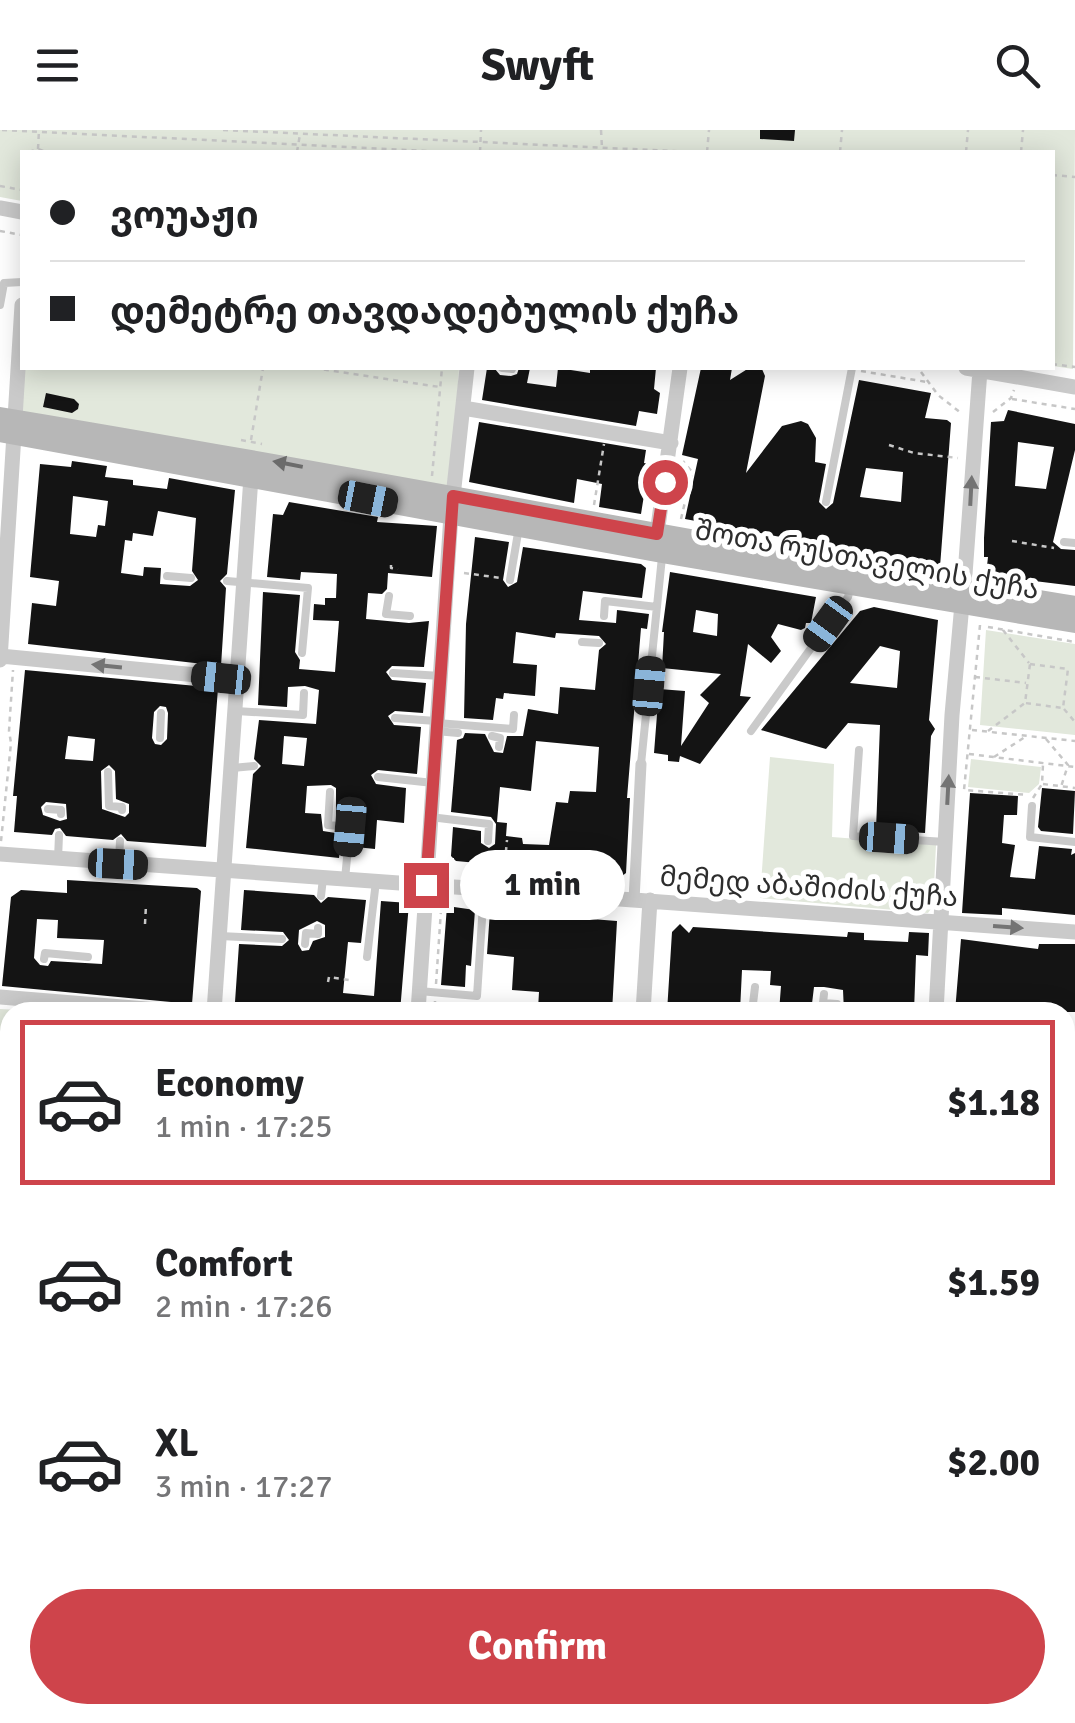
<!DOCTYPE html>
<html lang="en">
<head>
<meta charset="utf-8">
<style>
	body { margin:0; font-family:Signika,"Noto Sans Georgian",sans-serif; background:#f6f6f6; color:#202124; height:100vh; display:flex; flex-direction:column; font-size:38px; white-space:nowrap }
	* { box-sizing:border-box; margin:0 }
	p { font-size:32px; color:#757577 }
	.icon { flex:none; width:55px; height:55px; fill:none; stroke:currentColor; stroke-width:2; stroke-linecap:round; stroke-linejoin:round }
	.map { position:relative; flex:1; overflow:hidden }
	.drawer { position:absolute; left:0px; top:872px; width:1075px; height:722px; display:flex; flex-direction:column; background:#fff; border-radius:30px 30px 0 0; box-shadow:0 5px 25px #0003 }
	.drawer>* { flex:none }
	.banner { position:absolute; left:20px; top:20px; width:1035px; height:220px; border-radius:0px; box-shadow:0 5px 25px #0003; display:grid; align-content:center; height:220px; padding:0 30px; background:#fff }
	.end { position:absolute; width:45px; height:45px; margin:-22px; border:12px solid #ce444b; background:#fff; box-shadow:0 0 0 5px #fff }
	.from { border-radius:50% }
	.bubble { position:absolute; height:70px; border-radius:35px; background:#fff; box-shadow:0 5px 25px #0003; font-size:32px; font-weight:800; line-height:70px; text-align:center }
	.car { position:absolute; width:30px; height:60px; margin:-30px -15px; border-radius:12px; box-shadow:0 0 8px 2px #0007; background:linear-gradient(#222 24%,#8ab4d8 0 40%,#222 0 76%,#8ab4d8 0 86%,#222 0) }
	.banner b { display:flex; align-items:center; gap:35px; height:95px; font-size:38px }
	.banner b+b { border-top:2px solid #e0e0e0 }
	.banner i { width:25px; height:25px; background:#202124 }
	ul { padding:18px 0 0; list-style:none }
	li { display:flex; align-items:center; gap:30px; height:165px; margin:0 20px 15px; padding:0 10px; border:5px solid transparent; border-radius:0px }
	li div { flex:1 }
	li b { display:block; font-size:38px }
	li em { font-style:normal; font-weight:800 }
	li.active { border-color:#ce444b }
	li>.icon { width:90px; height:90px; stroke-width:1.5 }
	.primary-button { display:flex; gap:20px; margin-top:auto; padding:20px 30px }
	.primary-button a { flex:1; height:115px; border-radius:60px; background:#ce444b; color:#fff; font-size:40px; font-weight:800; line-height:115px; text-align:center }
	header { display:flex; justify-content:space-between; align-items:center; height:130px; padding:0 30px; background:#fff; font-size:45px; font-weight:800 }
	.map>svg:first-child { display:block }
	.green { fill:#e2e8dc }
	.building { fill:#141414; fill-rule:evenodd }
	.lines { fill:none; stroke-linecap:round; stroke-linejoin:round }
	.path { stroke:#c7c7c7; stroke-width:2.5; stroke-dasharray:5 5; stroke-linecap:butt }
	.service { stroke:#cacaca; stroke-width:8 }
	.pedestrian { stroke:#cacaca; stroke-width:11 }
	.minor { stroke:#cacaca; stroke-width:15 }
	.tertiary { stroke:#cacaca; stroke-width:18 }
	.secondary { stroke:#b7b7b7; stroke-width:20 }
	.oneway { fill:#6b6b6b }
	.oneway2 { fill:#747474 }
	.route { stroke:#ce444b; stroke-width:12 }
	.labels { text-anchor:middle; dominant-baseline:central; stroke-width:10; stroke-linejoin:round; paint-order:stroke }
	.street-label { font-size:28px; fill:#2d2d2d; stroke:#fff }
</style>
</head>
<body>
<header><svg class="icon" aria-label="menu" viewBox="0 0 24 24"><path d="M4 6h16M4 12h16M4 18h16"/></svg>Swyft<svg class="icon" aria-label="search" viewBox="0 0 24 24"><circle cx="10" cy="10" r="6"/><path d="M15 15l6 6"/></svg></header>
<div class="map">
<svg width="1075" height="1593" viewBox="0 0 1075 1593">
	<rect width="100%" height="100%" fill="#fff"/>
	<path class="green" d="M 0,0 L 1075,0 L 1073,239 L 1053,236 L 1052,22 L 22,22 L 22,71 L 0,67 Z
		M 25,238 L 459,238 L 453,349 L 445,358 L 27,285 L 21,280 Z
		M 986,500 L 1075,514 L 1075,605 L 980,595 Z
		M 770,627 L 834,634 L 832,707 L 936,715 L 933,776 L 928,783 L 760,768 Z
		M 971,629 L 1041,637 L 1039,654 L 1029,663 L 968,657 Z
		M 0,879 L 57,882 L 10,882 L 10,975 L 0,974 Z"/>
	<path class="building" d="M 760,0 L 795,0 L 794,11 L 760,9 Z
		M 487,238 L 495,239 L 500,245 L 511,246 L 517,244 L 519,238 L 530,238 L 527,253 L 556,257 L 558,238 L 590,243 L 590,238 L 656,238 L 654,259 L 660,263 L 657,284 L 639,281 L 636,296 L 482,270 Z
		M 701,238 L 732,238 L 730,250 L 749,238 L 762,239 L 765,246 L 746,343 L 782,296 L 801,291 L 808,294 L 816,308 L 815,332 L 826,334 L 819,372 L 826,379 L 833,373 L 859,250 L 931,263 L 925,288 L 947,290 L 951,293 L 940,437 L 685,389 L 698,329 L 682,325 ZM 866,338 L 903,342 L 901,372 L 860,367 Z
		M 46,263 L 74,269 L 79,274 L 78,279 L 72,283 L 43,277 Z
		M 1008,280 L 1075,294 L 1075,320 L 1053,412 L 1061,419 L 1075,420 L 1075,456 L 986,445 L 988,427 L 984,427 L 984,408 L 991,292 L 1004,291 ZM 1018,312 L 1054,317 L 1046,359 L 1015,356 Z
		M 479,292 L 646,320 L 644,333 L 649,334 L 641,384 L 599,377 L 602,354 L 577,349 L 574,373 L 469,352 Z
		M 72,331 L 107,336 L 105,347 L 133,350 L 133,355 L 167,359 L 169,348 L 235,360 L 227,444 L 220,451 L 226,458 L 221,536 L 28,514 L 32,473 L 56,476 L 59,451 L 30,447 L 40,334 L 71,337 ZM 73,366 L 108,371 L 105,396 L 98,395 L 96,407 L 70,404 ZM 158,381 L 196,388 L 192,441 L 198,450 L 190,456 L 160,454 L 161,438 L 144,437 L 143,446 L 121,443 L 125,410 L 132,411 L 133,403 L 153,406 Z
		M 289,372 L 378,387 L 377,392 L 437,396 L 432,447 L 388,443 L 387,459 L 382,464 L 368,463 L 366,489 L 409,493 L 429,491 L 424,537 L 392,536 L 386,542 L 392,550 L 426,553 L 423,583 L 395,581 L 388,586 L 394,595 L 421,597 L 417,644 L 378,640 L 371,645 L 376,654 L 406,658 L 404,693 L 377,690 L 375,719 L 356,717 L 356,693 L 336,688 L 336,658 L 331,655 L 307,656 L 305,683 L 321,684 L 323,701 L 342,704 L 339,728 L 246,718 L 253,644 L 261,636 L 254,629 L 259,590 L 316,594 L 319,560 L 305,556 L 288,557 L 287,577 L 258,575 L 263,462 L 300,465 L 295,522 L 300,530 L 299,539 L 335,542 L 339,491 L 313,490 L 314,474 L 325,475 L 325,468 L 336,468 L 337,444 L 301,442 L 300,450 L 267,447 L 273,384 L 283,385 ZM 284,606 L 307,608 L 304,636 L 282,634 Z
		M 475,407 L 509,412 L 503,450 L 508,457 L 517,452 L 523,417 L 641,434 L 646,438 L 642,468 L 583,461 L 579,490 L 616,493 L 617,480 L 649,484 L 647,499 L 641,498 L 627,668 L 630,668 L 626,743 L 622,746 L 456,731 L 451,726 L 453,697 L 481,701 L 481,713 L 489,718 L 495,714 L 496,694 L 491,687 L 451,682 L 457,610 L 463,608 L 465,603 L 485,604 L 494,622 L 503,623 L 507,606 L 523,606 L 528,579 L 558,584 L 560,557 L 595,560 L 599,520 L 606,514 L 599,506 L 556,503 L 555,508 L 516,502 L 513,533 L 537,535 L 535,566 L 504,563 L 503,569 L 496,568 L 493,590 L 464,588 L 466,494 ZM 536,611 L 599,617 L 596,662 L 570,661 L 568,673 L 556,672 L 549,715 L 523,714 L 522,708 L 506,706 L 507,693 L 497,692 L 500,657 L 531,661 Z
		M 670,442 L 816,467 L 811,493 L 806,493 L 805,498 L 801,500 L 778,494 L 771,507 L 781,521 L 771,533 L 748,514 L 740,566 L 751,567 L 700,634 L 680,626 L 679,632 L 668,631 L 668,625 L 654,623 L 659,559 L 685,561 L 681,616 L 709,573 L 700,565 L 721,544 L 662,538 L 664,502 L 662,502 ZM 696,480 L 718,484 L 717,506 L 693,502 Z
		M 874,477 L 938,490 L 929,590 L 935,599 L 931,606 L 925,703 L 876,700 L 880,595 L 848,593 L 826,619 L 761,600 L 860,481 ZM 880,516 L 900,521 L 897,558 L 850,553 Z
		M 25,540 L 218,558 L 206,717 L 127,711 L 121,704 L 113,710 L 66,706 L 60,698 L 55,699 L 52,705 L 14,702 L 17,666 L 13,666 ZM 160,576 L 166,577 L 168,583 L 167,609 L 161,615 L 155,614 L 152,608 L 154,582 ZM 68,606 L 95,609 L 93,631 L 65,629 ZM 109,635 L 115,641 L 116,669 L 129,674 L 129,683 L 125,687 L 102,679 L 101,641 ZM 46,672 L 66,674 L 67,689 L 60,691 L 43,685 L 41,677 Z
		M 1042,658 L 1075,661 L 1073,704 L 1041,701 L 1038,697 Z
		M 970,663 L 1018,666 L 1017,685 L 1004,685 L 1002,713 L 1015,715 L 1010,747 L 1035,749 L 1039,716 L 1072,719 L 1071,725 L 1075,723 L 1075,785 L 1002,778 L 1002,785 L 962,783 Z
		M 67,750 L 197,758 L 201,761 L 192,874 L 2,856 L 11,767 L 21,760 L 67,763 ZM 37,789 L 58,790 L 57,808 L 104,810 L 102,834 L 51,831 L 48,836 L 40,835 L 34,828 Z
		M 244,760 L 314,765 L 321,773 L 328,767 L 366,770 L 361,813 L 348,812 L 343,863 L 374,866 L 381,771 L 409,773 L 400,882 L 360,882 L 235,872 L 239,814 L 282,816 L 289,810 L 283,802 L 241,800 ZM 317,791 L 325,795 L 325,807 L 313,811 L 309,820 L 302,821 L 298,814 L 299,800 Z
		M 447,776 L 475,780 L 471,836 L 466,835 L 465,857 L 441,855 Z
		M 490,781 L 617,791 L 612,882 L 538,879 L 539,862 L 512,860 L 514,827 L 487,824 Z
		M 680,794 L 689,803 L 693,797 L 847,807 L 848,802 L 864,803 L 864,810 L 908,812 L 909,802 L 929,803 L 928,826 L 916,825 L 914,882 L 844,882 L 843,860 L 824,857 L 814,857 L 811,882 L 779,882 L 781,856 L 770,855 L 771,841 L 742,840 L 740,881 L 699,878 L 699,882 L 667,882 L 672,802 Z
		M 961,809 L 1038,819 L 1039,814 L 1075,814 L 1075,882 L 955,882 Z"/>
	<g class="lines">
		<path class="path" d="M 2,0 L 449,22
			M 223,0 L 695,22
			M 601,0 L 602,18
			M 38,19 L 39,0
			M 29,22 L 38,19 L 46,22
			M 297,22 L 300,4
			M 480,22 L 481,0
			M 707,22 L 709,0
			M 840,22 L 842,0
			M 966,22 L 968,0
			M 1021,22 L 1023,0
			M 1052,45 L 1075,47
			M 0,56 L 22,60
			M 0,101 L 22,105
			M 1052,234 L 1075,237
			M 314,238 L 440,257
			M 861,241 L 927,252
			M 921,242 L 938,265 L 961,283
			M 1012,269 L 1075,279
			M 993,282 L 1011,268 L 1014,260
			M 241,310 L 262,314
			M 251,310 L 263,238
			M 889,315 L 914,323 L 958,328
			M 432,346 L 442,238
			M 594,375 L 604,314
			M 681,389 L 692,342 L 683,331
			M 1012,411 L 1054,418
			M 391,435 L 391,438 L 398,439
			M 464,443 L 501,448
			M 980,495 L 964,660 L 1028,665
			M 988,497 L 1075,512
			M 1003,500 L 1029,533
			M 1030,534 L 1068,539 L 1063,578 L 1025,573 Z
			M 975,547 L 1026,553
			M 1064,579 L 1075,592
			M 972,600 L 1075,611
			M 988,601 L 1025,573
			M 1046,609 L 1068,635 L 1061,657
			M 969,624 L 1075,637
			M 994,627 L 1025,607
			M 1043,654 L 1075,658
			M 1033,668 L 1042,654 L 1043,634
			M 1,711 L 11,613 L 9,601 L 13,540
			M 504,742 L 507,710
			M 145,794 L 146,775
			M 328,852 L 329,847 L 349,850
			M 436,854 L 441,780
			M 228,876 L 290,882
			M 324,882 L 325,880
			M 435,882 L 435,871
			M 4,926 L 10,927
			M 0,956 L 10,951
			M 1065,1135 L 1065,1141
			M 1065,1165 L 1073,1166 L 1074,1157
			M 0,1322 L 10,1323
			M 318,1585 L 339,1586 L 338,1593
			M 216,1593 L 217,1585
			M 392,1593 L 393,1585"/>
		<path class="service" d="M 0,175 L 4,153 L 22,152
			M 502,238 L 512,239
			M 826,372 L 852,238
			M 1064,412 L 1075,413
			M 167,446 L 191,448
			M 510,450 L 519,397
			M 227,451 L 308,458 L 302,523
			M 389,466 L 386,484 L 410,486
			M 604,486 L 605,471 L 657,477
			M 582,512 L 599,513
			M 393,543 L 441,546
			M 236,581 L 303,585 L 304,563
			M 395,588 L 436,591
			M 437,593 L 513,599 L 514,585
			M 436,601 L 458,603
			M 751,601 L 848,467 L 850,459
			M 492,606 L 500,608 L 499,617
			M 160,608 L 161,583
			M 859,620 L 853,706 L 945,712
			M 641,634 L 662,427
			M 232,638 L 254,636
			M 108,642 L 109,676 L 122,677 L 122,680
			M 378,647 L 433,653
			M 330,662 L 328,695 L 350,697 L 345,749
			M 1032,676 L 1030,707 L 1075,712
			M 48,679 L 61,680 L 61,684
			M 430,687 L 489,694 L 488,711
			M 58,729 L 59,705
			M 119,731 L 120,711
			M 321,766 L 323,748
			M 220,806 L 282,809
			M 305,814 L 306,803 L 318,804 L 318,798
			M 367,827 L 376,751
			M 44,829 L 45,823 L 88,827
			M 419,861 L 477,866 L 484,759
			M 824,864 L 823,873 L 837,874 L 836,882
			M 752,882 L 755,857
			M 1065,933 L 1065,932
			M 0,1079 L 7,1080
			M 0,1125 L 10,1125
			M 0,1190 L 10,1191
			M 0,1380 L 10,1380
			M 0,1570 L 6,1570
			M 995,1585 L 997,1593
			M 695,1593 L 696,1585
			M 746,1593 L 747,1585
			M 831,1593 L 832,1585"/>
		<path class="pedestrian" d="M 634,770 L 641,634"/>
		<path class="minor" d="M 0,78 L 22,82
			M 966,238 L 1075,257
			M 463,278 L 671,313
			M 657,404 L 680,238
			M 964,458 L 980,240
			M 0,526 L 238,549
			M 0,530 L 22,175
			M 0,724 L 1075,802
			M 0,867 L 183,882
			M 214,882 L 251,347
			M 418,882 L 451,385 L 467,238
			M 643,882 L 650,770
			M 936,882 L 952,585 L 962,474
			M 1065,944 L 1075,945
			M 1065,1099 L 1075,1100
			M 1065,1217 L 1075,1218
			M 0,1306 L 10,1307
			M 1065,1376 L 1075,1377
			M 0,1459 L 10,1459
			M 1065,1527 L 1075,1528
			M 178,1593 L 179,1585
			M 374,1593 L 374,1585
			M 889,1593 L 889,1585"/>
		<path class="tertiary" d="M 0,990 L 10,991
			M 600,1593 L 600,1585"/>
		<path class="secondary" d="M 0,287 C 359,346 716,417 1075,476
			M 0,302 L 662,423 L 1075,493"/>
	</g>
	<defs><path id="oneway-solid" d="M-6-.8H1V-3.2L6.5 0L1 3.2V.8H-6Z" transform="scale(2.5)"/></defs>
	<use class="oneway" href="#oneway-solid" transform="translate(288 334) rotate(-169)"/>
	<g class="oneway2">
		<use href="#oneway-solid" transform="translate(971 361) rotate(-87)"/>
		<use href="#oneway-solid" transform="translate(107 536) rotate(-174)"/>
		<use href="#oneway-solid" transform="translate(948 660) rotate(-87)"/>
		<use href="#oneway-solid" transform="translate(1008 797) rotate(4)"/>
	</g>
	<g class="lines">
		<path class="route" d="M 426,755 L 453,366 L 657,404 L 665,352"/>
	</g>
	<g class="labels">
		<g class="street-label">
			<text transform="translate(867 430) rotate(10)">შოთა რუსთაველის ქუჩა</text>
			<text transform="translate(809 757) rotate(4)">მემედ აბაშიძის ქუჩა</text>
		</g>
	</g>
</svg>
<i class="end from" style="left:665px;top:352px"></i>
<i class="end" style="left:426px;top:755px"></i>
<div class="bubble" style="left:460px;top:720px;width:165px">1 min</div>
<i class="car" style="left:368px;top:369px;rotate:101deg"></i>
<i class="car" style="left:828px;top:494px;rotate:216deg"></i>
<i class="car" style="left:221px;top:548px;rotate:276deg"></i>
<i class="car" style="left:649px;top:556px;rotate:5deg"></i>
<i class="car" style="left:350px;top:697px;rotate:185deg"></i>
<i class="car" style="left:889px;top:708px;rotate:94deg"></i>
<i class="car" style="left:118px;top:734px;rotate:93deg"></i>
<div class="banner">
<b><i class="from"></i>ვოუაჟი</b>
<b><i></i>დემეტრე თავდადებულის ქუჩა</b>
</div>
<section class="drawer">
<ul>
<li class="active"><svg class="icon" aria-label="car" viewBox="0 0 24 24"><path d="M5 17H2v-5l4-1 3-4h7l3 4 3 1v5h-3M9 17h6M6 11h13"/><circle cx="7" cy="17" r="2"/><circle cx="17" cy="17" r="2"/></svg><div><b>Economy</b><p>1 min · 17:25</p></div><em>$1.18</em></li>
<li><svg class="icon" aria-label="car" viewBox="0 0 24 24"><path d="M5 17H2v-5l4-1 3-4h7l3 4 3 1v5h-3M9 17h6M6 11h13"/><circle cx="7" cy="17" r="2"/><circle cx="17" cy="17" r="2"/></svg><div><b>Comfort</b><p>2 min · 17:26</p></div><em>$1.59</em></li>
<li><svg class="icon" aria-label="car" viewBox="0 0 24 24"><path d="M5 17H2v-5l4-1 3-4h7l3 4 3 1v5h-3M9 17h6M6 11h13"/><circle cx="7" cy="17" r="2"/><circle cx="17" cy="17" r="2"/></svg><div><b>XL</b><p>3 min · 17:27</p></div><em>$2.00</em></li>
</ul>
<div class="primary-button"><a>Confirm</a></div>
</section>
</div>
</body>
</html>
